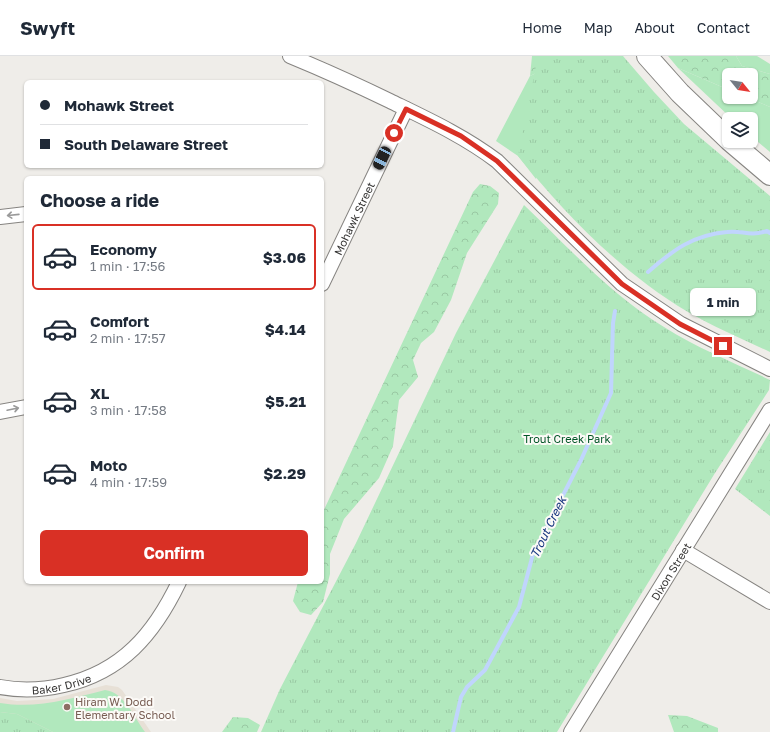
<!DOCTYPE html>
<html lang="en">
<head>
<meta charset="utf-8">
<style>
	body { margin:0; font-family:"Golos Text",sans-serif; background:#f2f2f3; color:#1f2937; height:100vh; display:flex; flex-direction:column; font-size:15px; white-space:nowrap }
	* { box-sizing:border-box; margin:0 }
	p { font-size:13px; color:#747a83 }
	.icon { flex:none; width:22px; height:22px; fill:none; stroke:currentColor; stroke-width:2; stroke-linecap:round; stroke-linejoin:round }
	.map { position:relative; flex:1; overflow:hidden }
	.panel { position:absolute; left:24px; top:120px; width:300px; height:408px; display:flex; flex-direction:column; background:#fff; border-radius:6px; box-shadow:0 1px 3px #0004 }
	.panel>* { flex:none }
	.top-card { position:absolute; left:24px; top:24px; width:300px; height:88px; border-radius:6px; box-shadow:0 1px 3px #0004; display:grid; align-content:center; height:88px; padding:0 16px; background:#fff }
	.needle { width:26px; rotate:120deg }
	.buttons { position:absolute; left:722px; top:12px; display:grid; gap:8px }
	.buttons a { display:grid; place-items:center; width:36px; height:36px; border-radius:6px; background:#fff; box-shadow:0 1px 3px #0004; font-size:20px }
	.end { position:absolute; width:18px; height:18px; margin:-9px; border:5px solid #d93025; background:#fff; box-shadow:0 0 0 2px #fff }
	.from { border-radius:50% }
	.bubble { position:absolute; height:28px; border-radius:6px; background:#fff; box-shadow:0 1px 3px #0004; font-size:13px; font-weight:700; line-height:28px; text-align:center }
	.car { position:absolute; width:12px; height:24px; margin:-12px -6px; border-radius:5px; box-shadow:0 0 3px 1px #0007; background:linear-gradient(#222 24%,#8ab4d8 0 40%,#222 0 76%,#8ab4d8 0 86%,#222 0) }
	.top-card b { display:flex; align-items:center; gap:14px; height:38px; font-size:15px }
	.top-card b+b { border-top:1px solid #e0e1e3 }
	.top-card i { width:10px; height:10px; background:#1f2937 }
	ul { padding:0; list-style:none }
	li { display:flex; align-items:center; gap:12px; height:66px; margin:0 8px 6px; padding:0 8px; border:2px solid transparent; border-radius:6px }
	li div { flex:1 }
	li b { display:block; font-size:15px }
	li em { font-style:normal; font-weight:700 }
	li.current { border-color:#d93025 }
	li>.icon { width:36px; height:36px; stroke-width:1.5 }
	h2 { padding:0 16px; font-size:18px; line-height:48px }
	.primary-button { display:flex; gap:8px; margin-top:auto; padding:8px 16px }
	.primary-button a { flex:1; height:46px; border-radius:6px; background:#d93025; color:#fff; font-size:16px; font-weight:700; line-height:46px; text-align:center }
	header { display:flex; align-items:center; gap:24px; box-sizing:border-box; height:56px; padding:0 20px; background:#fff; border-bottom:1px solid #e0e1e3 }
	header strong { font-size:19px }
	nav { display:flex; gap:22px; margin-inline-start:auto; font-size:14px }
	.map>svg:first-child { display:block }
	.built { fill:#e7e0d6 }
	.green { fill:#b1e8bd }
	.forest { fill:url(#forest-crowns) }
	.park { fill:url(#park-tufts) }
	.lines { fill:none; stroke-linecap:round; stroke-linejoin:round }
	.stream { stroke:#c0d5fd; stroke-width:4 }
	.minor-casing { stroke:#868481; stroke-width:16 }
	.secondary-casing { stroke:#868481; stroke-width:22 }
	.minor { stroke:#fff; stroke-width:14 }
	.secondary { stroke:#fff; stroke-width:20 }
	.oneway { stroke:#9a9a9a }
	.route { stroke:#d93025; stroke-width:5 }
	.education-dot { fill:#8d6e63; stroke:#fcfaf7; stroke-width:1.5 }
	.labels { text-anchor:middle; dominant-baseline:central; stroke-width:4; stroke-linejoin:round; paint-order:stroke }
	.street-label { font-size:11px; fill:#363534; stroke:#fcfaf7 }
	.park-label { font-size:11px; fill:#025527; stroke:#fcfaf7 }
	.education-label { font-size:11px; fill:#785e54; stroke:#fcfaf7; text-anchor:start }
	.water-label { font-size:12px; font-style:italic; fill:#183781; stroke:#fcfaf7 }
</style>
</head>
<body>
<header>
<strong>Swyft</strong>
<nav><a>Home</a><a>Map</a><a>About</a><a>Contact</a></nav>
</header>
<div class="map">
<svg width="770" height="676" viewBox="0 0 770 676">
	<defs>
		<pattern id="forest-crowns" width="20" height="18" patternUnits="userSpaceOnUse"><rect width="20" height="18" fill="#b1e8bd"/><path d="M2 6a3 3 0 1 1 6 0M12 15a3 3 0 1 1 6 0" fill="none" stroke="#99c8a3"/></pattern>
		<pattern id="park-tufts" width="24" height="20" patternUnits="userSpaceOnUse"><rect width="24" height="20" fill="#b1e8bd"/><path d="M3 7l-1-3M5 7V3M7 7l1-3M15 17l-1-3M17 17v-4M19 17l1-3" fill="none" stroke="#99c8a3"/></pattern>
	</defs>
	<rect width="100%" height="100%" fill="#efede9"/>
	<path class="built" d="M 106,629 L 118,631 L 122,634 L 151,676 L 0,676 L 0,642 L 17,645 L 53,643 Z"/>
	<path class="green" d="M 736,0 L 757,0 L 770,8 L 770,18 L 742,10 Z
		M 557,7 L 536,123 L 518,100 L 496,85 L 530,20 Z
		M 678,12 L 729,34 L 729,41 L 747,41 L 770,51 L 770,96 L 751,80 L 751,63 L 732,63 Z
		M 105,634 C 124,636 134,661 145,676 L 53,676 L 17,658 L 0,656 L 0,647 C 37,653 70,643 105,634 Z"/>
	<path class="forest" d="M 532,0 L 554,0 L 557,7 L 530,20 Z
		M 668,0 L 736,0 L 742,10 L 770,18 L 770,51 L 747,41 L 751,41 L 751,19 L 729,19 L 729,34 L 678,12 Z
		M 480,128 L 490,130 L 499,137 L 498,148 L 467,197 L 451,244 L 434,276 L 421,287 L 413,304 L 418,321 L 399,344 L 393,390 L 379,422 L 344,463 L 330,498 L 330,518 L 323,546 L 311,559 L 300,556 L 293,545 L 298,526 L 322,526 L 322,458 L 473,136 Z
		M 668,659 L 687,660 L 718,672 L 718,676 L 674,676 Z
		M 233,661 L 248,662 L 260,669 L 257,676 L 222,676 Z"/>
	<path class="park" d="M 538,0 L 623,0 L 654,36 L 684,68 L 770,140 L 770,296 C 742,283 714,271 688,256 C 622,217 566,159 518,100 Z
		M 524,149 C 568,191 611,239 664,271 C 697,292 735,307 770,324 L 769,334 L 715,417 L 557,676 L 261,676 L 280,633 L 356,487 L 456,277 Z
		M 770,376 L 770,460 L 735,433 Z
		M 0,656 L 17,658 L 53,676 L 0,676 Z"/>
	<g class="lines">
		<path class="stream" d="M 648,216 C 673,194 693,179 727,176 C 743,174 748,181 767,175 L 770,177
			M 453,676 L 461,641 L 467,631 L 485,614 L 519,551 L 533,498 L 581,404 L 611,337 L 613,267 L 615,255"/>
		<defs>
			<g id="minor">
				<path d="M 290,0 C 324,14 357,29 390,45 C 427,63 464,80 497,105 L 622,228 L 681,268 L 770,313"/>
				<path d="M 0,161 L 26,158"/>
				<path id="s1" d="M 322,228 L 406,53"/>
				<path d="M 0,356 L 26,351"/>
				<path d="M 683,494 L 770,546"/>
				<path id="s2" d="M 0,631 C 21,635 43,634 64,629 C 122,616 154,578 179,526"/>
				<path id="s3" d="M 571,676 L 770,354"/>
			</g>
			<path id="secondary" d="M 647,0 L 680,37 L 729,84
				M 730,85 L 770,119"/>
		</defs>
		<use href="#minor" class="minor-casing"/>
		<use href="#secondary" class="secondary-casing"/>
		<use href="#minor" class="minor"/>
		<use href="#secondary" class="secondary"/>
	</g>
	<defs><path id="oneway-shaft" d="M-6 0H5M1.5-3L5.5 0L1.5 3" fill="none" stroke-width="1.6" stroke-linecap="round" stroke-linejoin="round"/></defs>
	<g class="oneway">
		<use href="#oneway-shaft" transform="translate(13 159) rotate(174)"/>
		<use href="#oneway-shaft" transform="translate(13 353) rotate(-12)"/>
	</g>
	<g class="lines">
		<path class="route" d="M 394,77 L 406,53 L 461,80 L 497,105 L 622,228 L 680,268 L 723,290"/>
	</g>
	<circle class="education-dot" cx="67" cy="651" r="4"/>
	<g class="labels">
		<g class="street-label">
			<text stroke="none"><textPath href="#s1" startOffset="73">Mohawk Street</textPath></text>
			<text stroke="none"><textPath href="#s3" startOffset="189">Dixon Street</textPath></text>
			<text stroke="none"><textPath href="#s2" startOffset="62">Baker Drive</textPath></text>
		</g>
		<g class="park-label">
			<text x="567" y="382">Trout Creek Park</text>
		</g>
		<g class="education-label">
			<text x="75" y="645">Hiram W. Dodd<tspan x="75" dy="13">Elementary School</tspan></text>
		</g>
		<g class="water-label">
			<text transform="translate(548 471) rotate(-64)">Trout Creek</text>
		</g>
	</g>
</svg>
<div class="buttons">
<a><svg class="needle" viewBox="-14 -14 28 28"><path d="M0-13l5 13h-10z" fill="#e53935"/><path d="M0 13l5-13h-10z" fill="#747a83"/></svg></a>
<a><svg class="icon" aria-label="layers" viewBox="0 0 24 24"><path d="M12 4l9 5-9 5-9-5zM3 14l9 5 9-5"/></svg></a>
</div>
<i class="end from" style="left:394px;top:77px"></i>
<i class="end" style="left:723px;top:290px"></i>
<div class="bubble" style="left:690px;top:232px;width:66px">1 min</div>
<i class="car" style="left:382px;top:102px;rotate:206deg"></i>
<div class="top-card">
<b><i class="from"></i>Mohawk Street</b>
<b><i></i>South Delaware Street</b>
</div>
<section class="panel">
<h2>Choose a ride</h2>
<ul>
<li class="current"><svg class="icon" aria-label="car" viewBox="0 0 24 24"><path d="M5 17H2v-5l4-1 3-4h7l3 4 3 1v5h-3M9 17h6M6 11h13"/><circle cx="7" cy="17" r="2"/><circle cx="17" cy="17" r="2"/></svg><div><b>Economy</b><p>1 min · 17:56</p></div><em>$3.06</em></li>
<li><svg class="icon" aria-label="car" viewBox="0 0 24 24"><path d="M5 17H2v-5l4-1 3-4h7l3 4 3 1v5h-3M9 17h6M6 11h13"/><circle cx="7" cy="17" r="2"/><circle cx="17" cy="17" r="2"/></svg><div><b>Comfort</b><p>2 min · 17:57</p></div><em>$4.14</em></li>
<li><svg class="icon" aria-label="car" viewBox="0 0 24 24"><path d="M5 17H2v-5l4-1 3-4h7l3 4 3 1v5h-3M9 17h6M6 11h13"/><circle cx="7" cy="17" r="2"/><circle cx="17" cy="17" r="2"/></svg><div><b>XL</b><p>3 min · 17:58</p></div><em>$5.21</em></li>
<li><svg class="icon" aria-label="car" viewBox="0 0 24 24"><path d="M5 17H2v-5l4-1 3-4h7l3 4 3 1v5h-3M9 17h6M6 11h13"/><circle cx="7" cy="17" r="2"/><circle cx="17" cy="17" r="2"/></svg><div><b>Moto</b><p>4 min · 17:59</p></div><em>$2.29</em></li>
</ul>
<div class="primary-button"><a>Confirm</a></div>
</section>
</div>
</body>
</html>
